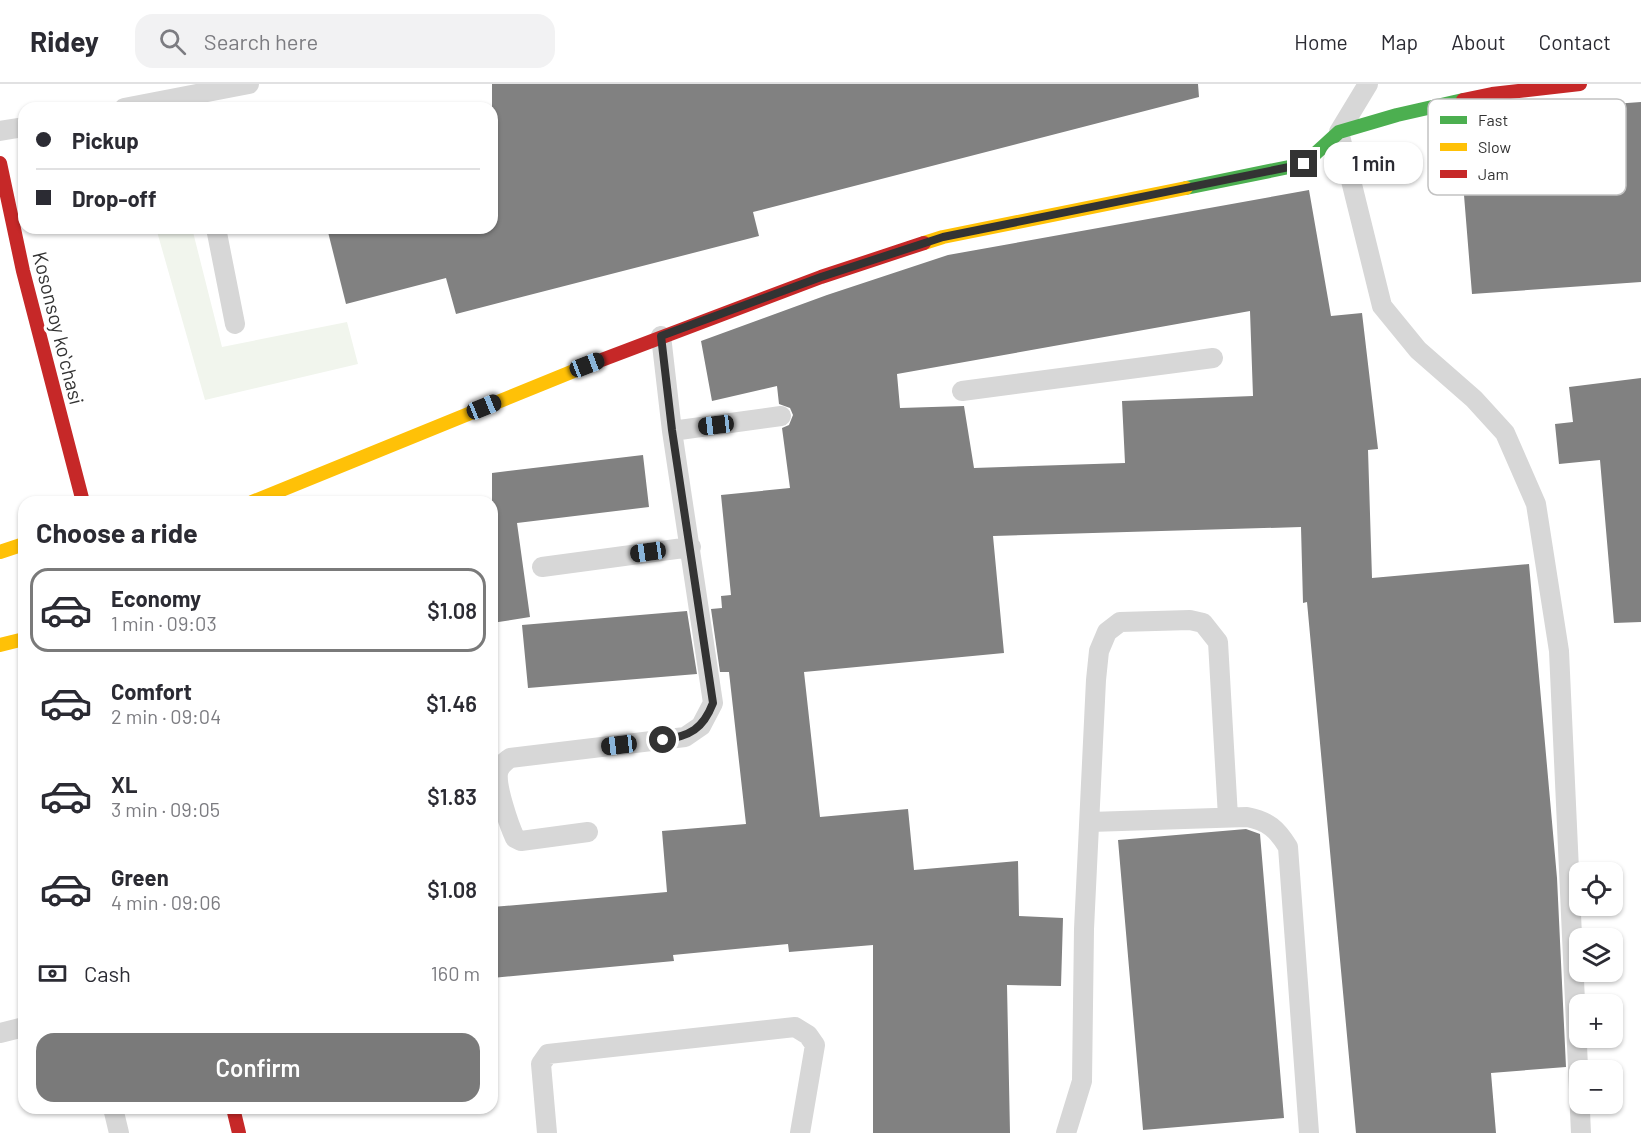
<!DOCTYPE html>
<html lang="en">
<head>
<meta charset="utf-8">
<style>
	body { margin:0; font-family:Barlow,sans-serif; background:#f2f2f3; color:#2b2b33; height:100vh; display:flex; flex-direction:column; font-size:22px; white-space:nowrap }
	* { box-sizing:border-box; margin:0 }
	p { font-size:20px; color:#7c7c81 }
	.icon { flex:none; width:33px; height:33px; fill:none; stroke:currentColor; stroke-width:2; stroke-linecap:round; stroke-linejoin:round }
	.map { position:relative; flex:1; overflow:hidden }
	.sheet { position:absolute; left:18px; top:412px; width:480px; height:618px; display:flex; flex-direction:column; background:#fff; border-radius:18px; box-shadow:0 2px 4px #0004 }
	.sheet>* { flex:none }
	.top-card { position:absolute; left:18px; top:18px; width:480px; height:132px; border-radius:18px; box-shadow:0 2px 4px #0004; display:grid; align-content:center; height:132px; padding:0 18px; background:#fff }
	.tools { position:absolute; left:1569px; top:778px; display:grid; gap:12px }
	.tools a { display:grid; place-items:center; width:54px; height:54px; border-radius:12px; background:#fff; box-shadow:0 2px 4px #0004; font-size:30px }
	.end { position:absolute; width:27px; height:27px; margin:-14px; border:8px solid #333; background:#fff; box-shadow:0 0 0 3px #fff }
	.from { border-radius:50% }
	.bubble { position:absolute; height:42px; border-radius:18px; background:#fff; box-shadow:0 2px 4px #0004; font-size:20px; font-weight:600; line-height:42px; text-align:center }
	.car { position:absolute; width:18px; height:36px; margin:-18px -9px; border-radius:8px; box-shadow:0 0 4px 2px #0007; background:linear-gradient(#222 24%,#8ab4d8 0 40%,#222 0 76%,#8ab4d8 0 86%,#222 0) }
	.top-card b { display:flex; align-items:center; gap:21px; height:57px; font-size:22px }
	.top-card b+b { border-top:2px solid #e1e1e2 }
	.top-card i { width:15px; height:15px; background:#2b2b33 }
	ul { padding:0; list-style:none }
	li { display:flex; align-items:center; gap:18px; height:84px; margin:0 12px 9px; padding:0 6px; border:3px solid transparent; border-radius:18px }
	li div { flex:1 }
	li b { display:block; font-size:22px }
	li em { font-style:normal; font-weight:600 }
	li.selected { border-color:#7a7a7a }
	li>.icon { width:54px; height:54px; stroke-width:1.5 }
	h2 { padding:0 18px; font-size:27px; line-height:72px }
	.pay { display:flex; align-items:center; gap:15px; height:66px; padding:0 18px; font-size:22px }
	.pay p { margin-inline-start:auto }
	.cta { display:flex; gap:12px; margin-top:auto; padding:12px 18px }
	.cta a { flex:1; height:69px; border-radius:18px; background:#7a7a7a; color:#fff; font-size:24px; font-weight:600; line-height:69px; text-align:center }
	header { display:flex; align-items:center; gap:36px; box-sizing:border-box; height:84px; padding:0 30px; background:#fff; border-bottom:2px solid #e1e1e2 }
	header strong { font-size:28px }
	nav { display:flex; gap:33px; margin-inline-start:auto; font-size:21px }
	.search { width:420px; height:54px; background:#f2f2f3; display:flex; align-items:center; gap:15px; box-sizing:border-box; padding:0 21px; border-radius:18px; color:#7c7c81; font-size:22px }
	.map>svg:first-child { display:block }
	.green { fill:#f1f5ed }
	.building { fill:#818181; fill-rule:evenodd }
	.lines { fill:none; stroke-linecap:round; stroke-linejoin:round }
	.lane { stroke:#d7d7d7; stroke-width:20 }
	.fast { stroke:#4caf50; stroke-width:14 }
	.slow { stroke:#ffc107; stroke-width:14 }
	.jam { stroke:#c62828; stroke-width:14 }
	.route { stroke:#333; stroke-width:8 }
	.labels { text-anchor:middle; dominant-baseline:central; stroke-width:6; stroke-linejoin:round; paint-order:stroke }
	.street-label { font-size:20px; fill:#333; stroke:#fff }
	.key { fill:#fff; stroke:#c2c2c2; stroke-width:1.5 }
	.key-label { font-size:16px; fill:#333 }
</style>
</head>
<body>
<header>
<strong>Ridey</strong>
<div class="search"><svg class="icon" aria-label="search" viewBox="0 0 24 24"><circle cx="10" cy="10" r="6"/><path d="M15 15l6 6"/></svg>Search here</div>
<nav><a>Home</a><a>Map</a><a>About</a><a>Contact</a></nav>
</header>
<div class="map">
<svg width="1641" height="1049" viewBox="0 0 1641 1049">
	<rect width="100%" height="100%" fill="#fff"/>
	<path class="green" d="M 156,144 L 192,144 L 222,263 L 347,238 L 358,280 L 205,316 Z"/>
	<path class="building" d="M 492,0 L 1198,0 L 1199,13 L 753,128 L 759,152 L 456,230 L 446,194 L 346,220 L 327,144 L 492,144 Z
		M 1641,18 L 1641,198 L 1472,210 L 1458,37 L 1491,29 Z
		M 1309,106 L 1331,232 L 1362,229 L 1378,365 L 1368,366 L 1372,494 L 1529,480 L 1557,794 L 1566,983 L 1491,989 L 1496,1049 L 1356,1049 L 1307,518 L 1303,519 L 1301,443 L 993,452 L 1004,569 L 804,588 L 820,733 L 908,725 L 914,786 L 1018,777 L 1019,832 L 1063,834 L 1061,902 L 1007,901 L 1010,1049 L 873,1049 L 873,861 L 789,868 L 788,860 L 673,871 L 674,877 L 492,894 L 492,823 L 667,808 L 662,747 L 746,740 L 729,588 L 720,588 L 711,525 L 722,524 L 721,512 L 731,511 L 721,411 L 790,404 L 782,344 L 789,341 L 793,331 L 790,324 L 779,320 L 777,302 L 712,317 L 701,257 L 827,211 L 948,171 ZM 1250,227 L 1253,312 L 1122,317 L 1125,379 L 974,384 L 964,322 L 900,324 L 897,290 Z
		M 1641,294 L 1641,538 L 1614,539 L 1600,376 L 1559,380 L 1555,340 L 1573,338 L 1569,303 Z
		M 643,371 L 649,423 L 517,439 L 530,533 L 492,539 L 492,389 Z
		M 687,527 L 697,590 L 528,604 L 522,541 Z
		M 1246,745 L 1260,750 L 1284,1034 L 1143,1046 L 1118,756 Z"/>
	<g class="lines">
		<path class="lane" d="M 1368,0 L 1339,48 L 1382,222 L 1418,266 L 1474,315 L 1505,349 L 1536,420 L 1559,567 L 1581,1049
			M 124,24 L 249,0
			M 0,47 L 24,43
			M 216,144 L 235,240
			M 962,307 L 1213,274
			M 672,347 L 781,332
			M 542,483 L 691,463
			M 1090,738 L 1247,733 C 1268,737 1277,745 1288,763 L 1309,1049
			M 588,748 L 521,757 L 515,754 C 509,741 496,703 498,689 C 499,682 505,678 510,674 L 685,653 L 701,642 L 713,619 L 672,347 L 661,252
			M 0,949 L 24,943
			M 113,1024 L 119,1049
			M 547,1049 L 541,980 L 548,970 L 795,943 L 808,951 L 815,961 L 800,1049
			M 1066,1049 L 1082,997 L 1084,845 L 1096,596 L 1099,567 L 1107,548 L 1120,538 L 1190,536 L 1203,539 L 1218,558 L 1228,733"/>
		<path class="fast" d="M 1186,104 L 1304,80 L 1339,48 L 1397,31 L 1463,16"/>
		<path class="slow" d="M 924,159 L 943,153 L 1186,104
			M 252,418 L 591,280
			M 0,468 L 24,460
			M 0,561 L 24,555"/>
		<path class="jam" d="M 1463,16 L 1492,10 L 1580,0
			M 0,79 L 23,187 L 83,418
			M 591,280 L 821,193 L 924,159
			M 233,1024 L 239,1049"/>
	</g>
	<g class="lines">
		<path class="route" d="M 663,656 C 690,652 703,645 713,619 L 672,346 L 661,252 L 821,193 L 943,153 L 1304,80"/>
	</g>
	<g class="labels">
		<g class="street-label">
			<text transform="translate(59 244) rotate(76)">Kosonsoy koʻchasi</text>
		</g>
	</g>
	<rect x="1428" y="15" width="198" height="96" rx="9" class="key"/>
	<rect x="1440" y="32" width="27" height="8" fill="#4caf50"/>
	<rect x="1440" y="59" width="27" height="8" fill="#ffc107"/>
	<rect x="1440" y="86" width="27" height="8" fill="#c62828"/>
	<g class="key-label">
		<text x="1478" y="42">Fast</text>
		<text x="1478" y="69">Slow</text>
		<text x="1478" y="96">Jam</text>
	</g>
</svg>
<div class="tools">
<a><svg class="icon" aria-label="locate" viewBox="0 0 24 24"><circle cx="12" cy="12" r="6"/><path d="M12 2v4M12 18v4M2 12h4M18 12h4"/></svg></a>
<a><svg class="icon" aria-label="layers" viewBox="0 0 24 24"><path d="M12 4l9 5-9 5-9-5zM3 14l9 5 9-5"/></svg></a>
<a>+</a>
<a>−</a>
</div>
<i class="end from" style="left:663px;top:656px"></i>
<i class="end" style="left:1304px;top:80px"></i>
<div class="bubble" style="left:1324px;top:58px;width:99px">1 min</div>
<i class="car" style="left:587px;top:281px;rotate:69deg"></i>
<i class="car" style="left:484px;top:323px;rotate:68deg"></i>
<i class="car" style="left:716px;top:341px;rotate:263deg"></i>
<i class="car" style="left:648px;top:468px;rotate:262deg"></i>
<i class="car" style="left:619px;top:661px;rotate:263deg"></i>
<div class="top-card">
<b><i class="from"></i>Pickup</b>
<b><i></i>Drop-off</b>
</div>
<section class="sheet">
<h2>Choose a ride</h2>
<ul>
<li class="selected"><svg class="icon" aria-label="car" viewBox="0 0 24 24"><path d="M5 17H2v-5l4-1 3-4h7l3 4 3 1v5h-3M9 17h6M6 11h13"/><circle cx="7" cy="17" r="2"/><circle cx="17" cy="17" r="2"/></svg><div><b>Economy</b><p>1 min · 09:03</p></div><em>$1.08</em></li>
<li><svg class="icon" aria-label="car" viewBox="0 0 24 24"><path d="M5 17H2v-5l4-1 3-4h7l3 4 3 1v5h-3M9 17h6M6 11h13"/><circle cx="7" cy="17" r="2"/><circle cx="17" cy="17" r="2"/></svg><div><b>Comfort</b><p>2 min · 09:04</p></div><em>$1.46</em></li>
<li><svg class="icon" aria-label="car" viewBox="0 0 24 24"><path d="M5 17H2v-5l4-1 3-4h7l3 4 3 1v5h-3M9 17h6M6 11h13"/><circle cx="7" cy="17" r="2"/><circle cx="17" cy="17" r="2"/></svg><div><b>XL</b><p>3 min · 09:05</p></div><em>$1.83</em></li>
<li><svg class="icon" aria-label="car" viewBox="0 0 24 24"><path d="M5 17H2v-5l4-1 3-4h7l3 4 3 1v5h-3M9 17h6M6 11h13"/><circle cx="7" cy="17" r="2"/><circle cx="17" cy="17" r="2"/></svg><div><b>Green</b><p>4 min · 09:06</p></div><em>$1.08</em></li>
</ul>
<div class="pay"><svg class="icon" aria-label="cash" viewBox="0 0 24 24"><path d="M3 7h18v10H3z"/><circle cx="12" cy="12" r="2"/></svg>Cash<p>160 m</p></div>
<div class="cta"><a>Confirm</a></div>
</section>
</div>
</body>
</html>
